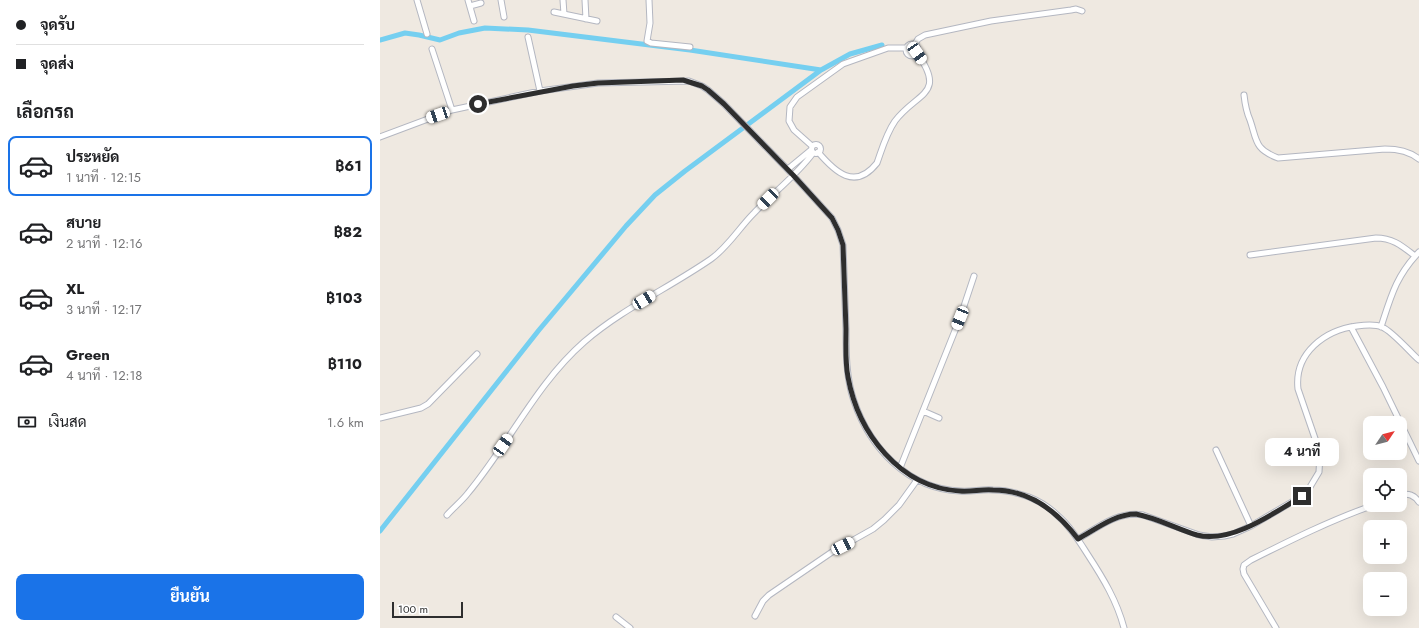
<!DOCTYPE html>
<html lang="th">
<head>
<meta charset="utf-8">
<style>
	body { margin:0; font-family:Jost,Sarabun,sans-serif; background:#f2f2f2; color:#202124; height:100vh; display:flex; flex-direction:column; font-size:15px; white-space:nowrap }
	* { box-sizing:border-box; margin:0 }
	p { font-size:13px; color:#757577 }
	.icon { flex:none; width:22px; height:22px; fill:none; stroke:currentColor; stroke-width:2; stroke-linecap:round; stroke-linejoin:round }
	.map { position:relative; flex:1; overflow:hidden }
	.side { display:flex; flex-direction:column; background:#fff; width:380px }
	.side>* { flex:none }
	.top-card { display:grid; align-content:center; height:88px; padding:0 16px; background:#fff }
	.needle { width:26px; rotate:55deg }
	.controls { position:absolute; left:983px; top:416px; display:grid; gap:8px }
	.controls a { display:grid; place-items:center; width:44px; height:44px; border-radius:8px; background:#fff; box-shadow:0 4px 16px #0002; font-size:20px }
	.scale { position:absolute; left:12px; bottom:10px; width:71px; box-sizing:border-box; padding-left:4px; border:2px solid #2e2e2e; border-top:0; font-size:11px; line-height:14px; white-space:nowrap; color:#2e2e2e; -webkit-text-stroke:3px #fff; paint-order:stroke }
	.end { position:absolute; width:18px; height:18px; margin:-9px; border:5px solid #2e2e2e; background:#fff; box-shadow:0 0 0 2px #fff }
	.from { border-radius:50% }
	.bubble { position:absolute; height:28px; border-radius:8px; background:#fff; box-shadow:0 4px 16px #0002; font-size:13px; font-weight:700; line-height:28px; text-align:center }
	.car { position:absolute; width:12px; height:24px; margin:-12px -6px; border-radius:5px; box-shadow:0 0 3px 1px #0007; background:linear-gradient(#fff 24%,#345 0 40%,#fff 0 76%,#345 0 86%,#fff 0) }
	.top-card b { display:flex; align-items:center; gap:14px; height:38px; font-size:15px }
	.top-card b+b { border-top:1px solid #e0e0e0 }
	.top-card i { width:10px; height:10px; background:#202124 }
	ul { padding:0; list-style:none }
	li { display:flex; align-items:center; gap:12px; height:60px; margin:0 8px 6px; padding:0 8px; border:2px solid transparent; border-radius:8px }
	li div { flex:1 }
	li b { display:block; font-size:15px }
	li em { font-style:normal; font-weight:700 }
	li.current { border-color:#1a73e8 }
	li>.icon { width:36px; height:36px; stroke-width:1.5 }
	h2 { padding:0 16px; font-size:18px; line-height:48px }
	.pay { display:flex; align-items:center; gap:10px; height:44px; padding:0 16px; font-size:15px }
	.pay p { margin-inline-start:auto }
	.cta { display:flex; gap:8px; margin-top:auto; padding:8px 16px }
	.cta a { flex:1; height:46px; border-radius:8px; background:#1a73e8; color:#fff; font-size:16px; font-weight:700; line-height:46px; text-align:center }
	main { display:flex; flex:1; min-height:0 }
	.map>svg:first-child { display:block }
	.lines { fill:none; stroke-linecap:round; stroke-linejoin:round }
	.canal { stroke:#75cff0; stroke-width:5 }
	.street-casing { stroke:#b4b7c1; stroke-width:7 }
	.street { stroke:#fff; stroke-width:5 }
	.route { stroke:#2e2e2e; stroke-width:5 }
</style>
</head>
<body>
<main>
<section class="side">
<div class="top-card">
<b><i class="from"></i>จุดรับ</b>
<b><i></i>จุดส่ง</b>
</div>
<h2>เลือกรถ</h2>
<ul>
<li class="current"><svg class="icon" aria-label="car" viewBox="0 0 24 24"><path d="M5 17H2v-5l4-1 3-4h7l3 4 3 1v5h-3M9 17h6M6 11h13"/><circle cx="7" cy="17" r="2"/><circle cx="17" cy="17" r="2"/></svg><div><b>ประหยัด</b><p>1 นาที · 12:15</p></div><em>฿61</em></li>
<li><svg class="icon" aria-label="car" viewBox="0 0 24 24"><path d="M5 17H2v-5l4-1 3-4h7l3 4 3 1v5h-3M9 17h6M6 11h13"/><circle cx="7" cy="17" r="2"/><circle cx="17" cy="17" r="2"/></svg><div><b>สบาย</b><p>2 นาที · 12:16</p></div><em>฿82</em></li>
<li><svg class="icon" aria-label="car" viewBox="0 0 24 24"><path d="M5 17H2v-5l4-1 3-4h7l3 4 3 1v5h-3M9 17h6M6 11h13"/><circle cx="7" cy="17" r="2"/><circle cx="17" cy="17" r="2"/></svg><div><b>XL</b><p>3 นาที · 12:17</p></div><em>฿103</em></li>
<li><svg class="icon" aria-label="car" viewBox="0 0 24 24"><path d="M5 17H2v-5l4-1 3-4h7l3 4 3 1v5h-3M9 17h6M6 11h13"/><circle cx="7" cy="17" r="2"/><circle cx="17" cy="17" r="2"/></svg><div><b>Green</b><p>4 นาที · 12:18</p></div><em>฿110</em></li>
</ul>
<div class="pay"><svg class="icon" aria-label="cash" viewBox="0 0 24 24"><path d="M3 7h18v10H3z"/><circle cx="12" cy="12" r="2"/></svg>เงินสด<p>1.6 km</p></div>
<div class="cta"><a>ยืนยัน</a></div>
</section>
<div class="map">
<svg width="1039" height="628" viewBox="0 0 1039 628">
	<rect width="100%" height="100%" fill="#efe9e1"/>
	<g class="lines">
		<path class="canal" d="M 0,40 L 25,33 L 39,35 L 60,40 L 79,33 L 105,28 L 148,30 L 310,50 L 441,70
			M 0,531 L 159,330 L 246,226 L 275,195 L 305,171 L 441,70 L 470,54 L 502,45"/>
		<defs>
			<path id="street" d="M 37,0 L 47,34
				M 88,0 L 94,21
				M 121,0 L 124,17
				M 183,0 L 184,14
				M 205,0 L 206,19
				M 269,0 L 270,23 L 267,41 L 271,43 L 310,47
				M 90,6 L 101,3
				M 174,12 L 217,21
				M 148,37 L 160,91
				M526 50a6 6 0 1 1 12 0a6 6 0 1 1-12 0Z
				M 535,44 L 538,39 L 545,35 L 611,21 L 691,10 L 696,9 L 702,11
				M 52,49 L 72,110
				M 864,95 C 865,104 866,111 870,120 C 877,140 874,149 898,158 L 1005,149 C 1018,149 1029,151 1039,159
				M 0,137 L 72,110 L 160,91 L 218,83 L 309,81 L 322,86 L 328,90 L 344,104 L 413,175 L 452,218 L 458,230 L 463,245 C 464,273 465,301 466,329 C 466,353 466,378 474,401 C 490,448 528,489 580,491 C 591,492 602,489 613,490 C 625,490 638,493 649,497 C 659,501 669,507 677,515 C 690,526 699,541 708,555 C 723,578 737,601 744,628
				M431.5 149a4.5 4.5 0 1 1 9 0a4.5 4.5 0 1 1-9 0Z
				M 432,146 L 414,130 L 409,121 L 410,107 L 417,97 L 463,64 L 508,48 L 526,48
				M 438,152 C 455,172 475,191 497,163 C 502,149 506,134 515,121 C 537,92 567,95 537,53
				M 408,169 L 431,150
				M 870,255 L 996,238 C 1013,238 1022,246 1035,256
				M 971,327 L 1003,387 L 1039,461
				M 1001,327 C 1011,296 1016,276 1039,252
				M 543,411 L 559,418
				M 0,418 L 41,408 L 48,404 L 97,354
				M 836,450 L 871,526
				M 520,468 L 580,318 L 594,276
				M 1020,495 C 1029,493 1034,495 1039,502
				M 67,515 C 74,507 82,501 88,493 C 129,444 156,384 204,342 C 242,309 289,288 331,259 C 348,247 359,228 374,213 C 393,193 417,175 433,153
				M 698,539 C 717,528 739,510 763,515 L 819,535 L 832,537 L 844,536 L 853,534 L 871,526 L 922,496 L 930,487 L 939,472 L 940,453 L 918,389 C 914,353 945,330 977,326 C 985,325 995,324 1002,327 C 1012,331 1030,352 1039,360
				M 375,616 L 383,601 L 389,595 L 452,552 L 493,529 L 504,520 L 519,505 L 537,480
				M 236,617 L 250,628
				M 896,628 L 864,574 L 863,569 L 864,565 L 871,560 C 911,540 951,520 994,505"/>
		</defs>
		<use href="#street" class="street-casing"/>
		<use href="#street" class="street"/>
	</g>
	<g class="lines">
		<path class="route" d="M 98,104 L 193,86 L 218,83 L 303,80 L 322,86 L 328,90 L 344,104 L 413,175 L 452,218 L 458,230 L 463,245 C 464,273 465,301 466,329 C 466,345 465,362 468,377 C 478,433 520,488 580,491 C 591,492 602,489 613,490 C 650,490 677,511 698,539 C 716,529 735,514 756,514 C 777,518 797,529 817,535 C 851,544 894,513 922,496"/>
	</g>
</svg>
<div class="controls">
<a><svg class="needle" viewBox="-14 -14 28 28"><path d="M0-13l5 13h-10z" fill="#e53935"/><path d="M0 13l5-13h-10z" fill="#757577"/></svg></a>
<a><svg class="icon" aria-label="locate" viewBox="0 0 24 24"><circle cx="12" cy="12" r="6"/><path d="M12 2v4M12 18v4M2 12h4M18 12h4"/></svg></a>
<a>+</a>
<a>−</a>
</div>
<div class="scale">100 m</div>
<i class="end from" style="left:98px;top:104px"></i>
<i class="end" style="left:922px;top:496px"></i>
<div class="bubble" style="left:885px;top:438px;width:74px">4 นาที</div>
<i class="car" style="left:537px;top:53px;rotate:145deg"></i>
<i class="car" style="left:58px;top:115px;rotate:251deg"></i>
<i class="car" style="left:388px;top:199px;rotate:225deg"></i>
<i class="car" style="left:264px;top:300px;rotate:59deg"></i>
<i class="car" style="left:580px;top:318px;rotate:202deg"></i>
<i class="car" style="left:123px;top:445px;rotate:35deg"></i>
<i class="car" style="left:463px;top:546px;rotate:63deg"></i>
</div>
</main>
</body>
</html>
